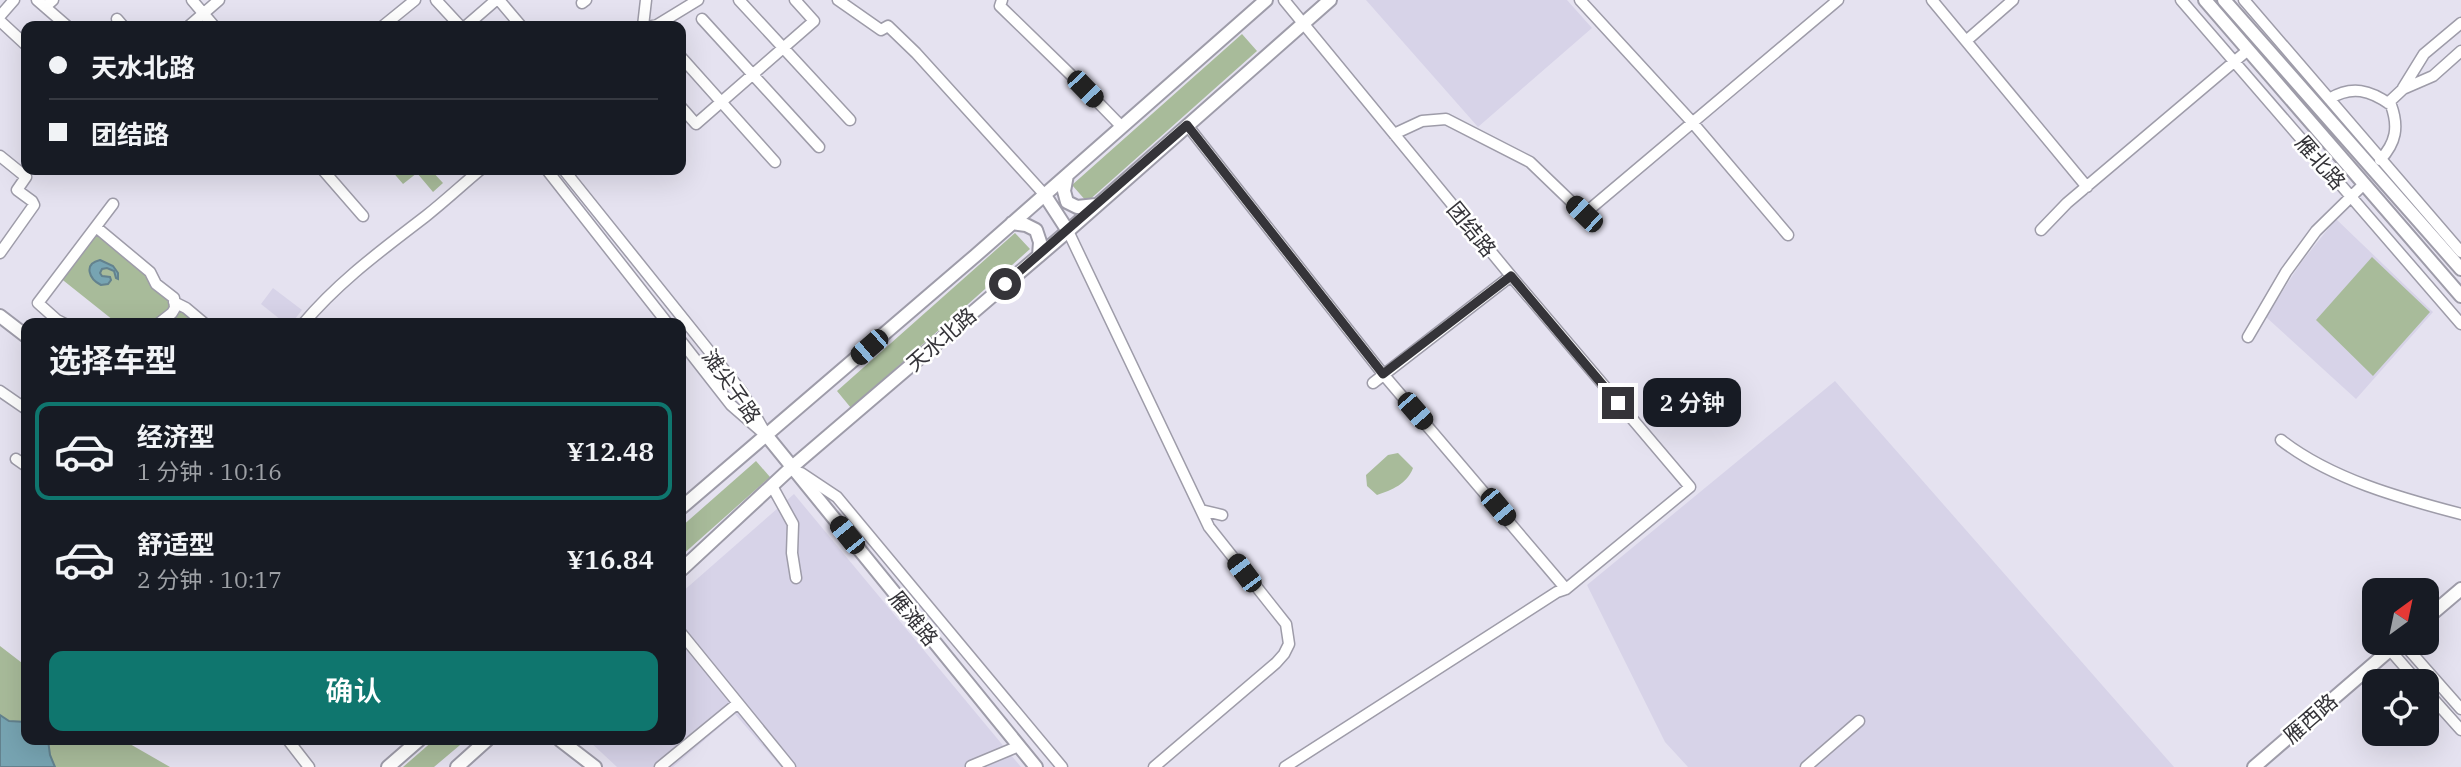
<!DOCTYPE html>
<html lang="zh">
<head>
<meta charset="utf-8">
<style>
	body { margin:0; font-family:"IBM Plex Serif","Noto Sans SC",serif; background:#242831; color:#f1f3f6; height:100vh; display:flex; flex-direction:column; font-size:26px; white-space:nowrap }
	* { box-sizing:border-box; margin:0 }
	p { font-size:23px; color:#9ea1a6 }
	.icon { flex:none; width:38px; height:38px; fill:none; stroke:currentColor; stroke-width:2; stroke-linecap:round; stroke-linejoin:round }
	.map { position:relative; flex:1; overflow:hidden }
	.panel { position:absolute; left:21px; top:318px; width:665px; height:427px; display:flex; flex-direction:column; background:#171b24; border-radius:14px; box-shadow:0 7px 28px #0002 }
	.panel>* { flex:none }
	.guide { position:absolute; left:21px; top:21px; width:665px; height:154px; border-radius:14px; box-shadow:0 7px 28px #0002; display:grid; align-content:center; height:154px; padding:0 28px; background:#171b24 }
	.needle { width:46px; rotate:33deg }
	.controls { position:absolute; left:2362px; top:578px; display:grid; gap:14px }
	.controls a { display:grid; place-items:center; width:77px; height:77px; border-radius:14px; background:#171b24; box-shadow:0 7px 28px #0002; font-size:35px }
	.end { position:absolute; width:32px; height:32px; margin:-16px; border:9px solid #353439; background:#fff; box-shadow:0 0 0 4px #fff }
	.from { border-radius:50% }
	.bubble { position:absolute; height:49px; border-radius:14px; background:#171b24; box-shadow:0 7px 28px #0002; font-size:23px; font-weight:600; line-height:49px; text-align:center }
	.car { position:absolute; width:21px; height:42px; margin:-21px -10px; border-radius:9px; box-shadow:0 0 5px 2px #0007; background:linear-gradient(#222 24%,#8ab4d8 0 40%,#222 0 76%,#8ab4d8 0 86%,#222 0) }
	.guide b { display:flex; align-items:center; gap:24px; height:66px; font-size:26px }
	.guide b+b { border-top:2px solid #363941 }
	.guide i { width:18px; height:18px; background:#f1f3f6 }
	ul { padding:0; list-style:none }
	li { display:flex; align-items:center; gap:21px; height:98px; margin:0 14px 10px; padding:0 14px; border:4px solid transparent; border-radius:14px }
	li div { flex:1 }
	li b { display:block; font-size:26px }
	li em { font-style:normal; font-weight:600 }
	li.selected { border-color:#0f766e }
	li>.icon { width:63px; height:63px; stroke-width:1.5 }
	h2 { padding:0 28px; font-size:32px; line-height:84px }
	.cta { display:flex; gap:14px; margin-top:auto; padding:14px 28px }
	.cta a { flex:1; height:80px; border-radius:14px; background:#0f766e; color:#fff; font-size:28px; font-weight:600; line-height:80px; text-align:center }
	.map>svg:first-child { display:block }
	.built { fill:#d7d3e8 }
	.green { fill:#a8bb9a }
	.water { fill:#77a4b2; stroke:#63828e; stroke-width:2 }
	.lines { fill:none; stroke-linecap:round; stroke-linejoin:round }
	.minor-tunnel { stroke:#c2bfcb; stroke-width:10; stroke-dasharray:10 5; stroke-linecap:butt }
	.minor-casing { stroke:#9e9ca9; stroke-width:13 }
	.major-casing { stroke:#9e9ca9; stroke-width:16 }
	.minor { stroke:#fff; stroke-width:10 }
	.major { stroke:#fff; stroke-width:12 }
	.route { stroke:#353439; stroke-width:9 }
	.labels { text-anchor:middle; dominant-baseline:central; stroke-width:5; stroke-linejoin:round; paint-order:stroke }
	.street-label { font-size:21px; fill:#353439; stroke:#fff }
</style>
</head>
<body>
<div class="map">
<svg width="2461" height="767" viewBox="0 0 2461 767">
	<rect width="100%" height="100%" fill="#e5e2f0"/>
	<path class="built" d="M 1366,0 L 1567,0 L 1592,28 L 1478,127 Z
		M 2336,219 L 2433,312 L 2356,399 L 2266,317 L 2300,264 Z
		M 273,288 L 302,310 L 291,324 L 286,324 L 261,304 Z
		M 1835,381 L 2174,767 L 1688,767 L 1665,742 L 1587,585 Z
		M 794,494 L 1021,767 L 781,767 L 735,714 L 673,767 L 617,767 L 588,740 L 681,740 L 681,593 Z"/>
	<path class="green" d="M 1242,34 L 1257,51 L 1087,202 L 1072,185 Z
		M 391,170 L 431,170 L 443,183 L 433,192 L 417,173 L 403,184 Z
		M 95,232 L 191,308 L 203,324 L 118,324 L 59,277 Z
		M 1015,233 L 1030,249 L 851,408 L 837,391 Z
		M 2372,257 L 2430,312 L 2373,376 L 2316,320 Z
		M 1398,453 L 1413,468 C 1407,484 1392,490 1377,495 L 1367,486 L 1366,475 L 1388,455 Z
		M 756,461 L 770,477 L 681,556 L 681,527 Z
		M 0,646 L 26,666 L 26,740 L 123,740 L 170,767 L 0,767 Z
		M 434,740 L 466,740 L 434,767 L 403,767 Z"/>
	<path class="water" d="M 100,260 L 113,266 L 118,273 L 118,279 L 116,278 L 114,271 L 107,268 L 102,269 L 100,273 L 102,276 L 110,277 L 111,280 L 108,284 L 101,285 C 89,279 83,264 100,260 Z
		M 0,715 L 9,721 L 26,722 L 26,740 L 48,740 L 50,755 L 55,767 L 0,767 Z"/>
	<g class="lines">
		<path class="minor-tunnel" d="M 1071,75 L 1085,89"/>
		<defs>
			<path id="minor" d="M 37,0 L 67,26
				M 192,0 L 214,26
				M 436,0 L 460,26
				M 499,0 L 521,26
				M 739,0 L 850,120
				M 838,0 L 881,30 L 888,26 L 916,53 L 1044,194
				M 1002,0 L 1000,6 L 1071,75
				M 1284,0 L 1511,276 L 1690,487 L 1566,589 L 1557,592 L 1285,767
				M 1580,0 L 1692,122 L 1788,235
				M 1932,0 L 2087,187
				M 2181,0 L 2461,324
				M 2244,0 L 2461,252
				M 582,3 L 586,0
				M 45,7 L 53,0
				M 0,16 L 14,0
				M 117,19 L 123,26
				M 702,19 L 819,147
				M 0,21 L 26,45
				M 189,26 L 219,0
				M 383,26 L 415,0
				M 466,26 L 496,0
				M 643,26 L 646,0
				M 652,26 L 657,25 L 698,0
				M 1966,41 L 2013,0
				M 681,57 L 775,162
				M 2403,88 L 2424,54 L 2461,23
				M 1085,89 L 1122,127
				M 2329,99 C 2352,85 2370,90 2391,105 C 2399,127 2396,143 2380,160
				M 2388,103 L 2403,89 L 2433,76 L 2461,51
				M 681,107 L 696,124 L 814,21 L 795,0
				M 1187,125 L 1383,374 L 1566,589
				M 1394,134 L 1422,121 L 1446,119 L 1530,162 L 1584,214 L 1838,0
				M 0,156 L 26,177 L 17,190 L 32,201 L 34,205 L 0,253
				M 323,170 L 363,216
				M 547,170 L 668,324
				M 564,170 L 742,392 L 767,436
				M 96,227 L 150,272 L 156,284 L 174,298 L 175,308 L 172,313 L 158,324
				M 2041,230 L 2067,203 L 2248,50
				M 1068,231 L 1209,527 L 1286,624 L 1289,644 L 1284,654 L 1276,663 L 1154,767
				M 174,302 L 186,308 L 205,324
				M 65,324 L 57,320 L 38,303 L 113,204
				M 303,324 C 339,281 382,250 426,216 C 445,201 462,185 480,170
				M 2248,337 L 2286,272 L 2316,231 L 2364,184
				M 681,341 L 731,405 L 761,431
				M 1373,383 L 1511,276
				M 0,391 L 26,409
				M 2281,440 C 2331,479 2400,498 2461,514
				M 16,459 L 26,466
				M 801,473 L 837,497 L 1062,767
				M 772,486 L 793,524 L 792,553 L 796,578
				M 1201,510 L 1222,515
				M 681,633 L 790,767
				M 2402,642 L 2461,709
				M 2390,650 L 2417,681
				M 2427,692 L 2461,730
				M 288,740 L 309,767
				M 971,766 L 1019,746
				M 660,767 L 738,703
				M 1806,767 L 1859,721"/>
			<path id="major" d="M 2205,0 L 2461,296
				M 2224,0 L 2461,269
				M 1067,175 L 1064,191 L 1067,202 L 1077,207 L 1096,205
				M 1044,194 L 1068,231
				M 1012,223 L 1026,225 L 1036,230 L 1040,242 L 1039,256
				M 0,316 L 26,336
				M 767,436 L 1036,767
				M 681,508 L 975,256 L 1266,0
				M 681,570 L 792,467 L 1068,231 L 1330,0
				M 2427,618 L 2461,589
				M 560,740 L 595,767
				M 388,767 L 419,740
				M 457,767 L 487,740
				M 2254,767 L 2399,642"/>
		</defs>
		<use href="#minor" class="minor-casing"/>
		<use href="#major" class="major-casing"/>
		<use href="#minor" class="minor"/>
		<use href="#major" class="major"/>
	</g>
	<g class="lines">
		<path class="route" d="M 1005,284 L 1187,125 L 1383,374 L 1511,276 L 1618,403"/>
	</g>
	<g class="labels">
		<g class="street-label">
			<text transform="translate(2321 162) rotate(49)">雁北路</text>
			<text transform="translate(1472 229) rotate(51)">团结路</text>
			<text transform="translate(941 339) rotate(-41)">天水北路</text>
			<text transform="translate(732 386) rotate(55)">滩尖子路</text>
			<text transform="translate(914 618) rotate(51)">雁滩路</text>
			<text transform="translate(2310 718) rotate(-41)">雁西路</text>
		</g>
	</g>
</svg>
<div class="controls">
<a><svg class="needle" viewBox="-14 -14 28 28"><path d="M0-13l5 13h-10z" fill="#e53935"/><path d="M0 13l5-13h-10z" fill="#9ea1a6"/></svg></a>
<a><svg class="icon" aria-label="locate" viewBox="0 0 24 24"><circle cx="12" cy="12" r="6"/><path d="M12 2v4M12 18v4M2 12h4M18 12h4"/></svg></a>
</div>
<i class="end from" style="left:1005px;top:284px"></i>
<i class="end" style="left:1618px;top:403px"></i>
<div class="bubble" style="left:1643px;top:378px;width:98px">2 分钟</div>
<i class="car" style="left:1085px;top:89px;rotate:136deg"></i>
<i class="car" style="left:1584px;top:214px;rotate:314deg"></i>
<i class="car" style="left:869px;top:347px;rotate:229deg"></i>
<i class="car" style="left:1415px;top:411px;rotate:139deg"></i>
<i class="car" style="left:1498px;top:507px;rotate:140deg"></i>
<i class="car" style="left:847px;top:535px;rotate:321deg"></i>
<i class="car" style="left:1244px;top:573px;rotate:323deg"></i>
<div class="guide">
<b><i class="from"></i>天水北路</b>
<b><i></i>团结路</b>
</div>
<section class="panel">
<h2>选择车型</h2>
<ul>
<li class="selected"><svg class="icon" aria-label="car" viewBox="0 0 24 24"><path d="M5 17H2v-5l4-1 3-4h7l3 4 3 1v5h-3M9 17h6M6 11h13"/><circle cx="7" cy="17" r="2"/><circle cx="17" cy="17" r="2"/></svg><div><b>经济型</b><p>1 分钟 · 10:16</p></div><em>¥12.48</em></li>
<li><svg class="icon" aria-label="car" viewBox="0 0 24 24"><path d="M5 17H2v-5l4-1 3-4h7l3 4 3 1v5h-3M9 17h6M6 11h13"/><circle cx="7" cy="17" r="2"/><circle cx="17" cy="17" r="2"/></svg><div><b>舒适型</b><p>2 分钟 · 10:17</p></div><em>¥16.84</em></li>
</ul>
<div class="cta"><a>确认</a></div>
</section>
</div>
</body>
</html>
